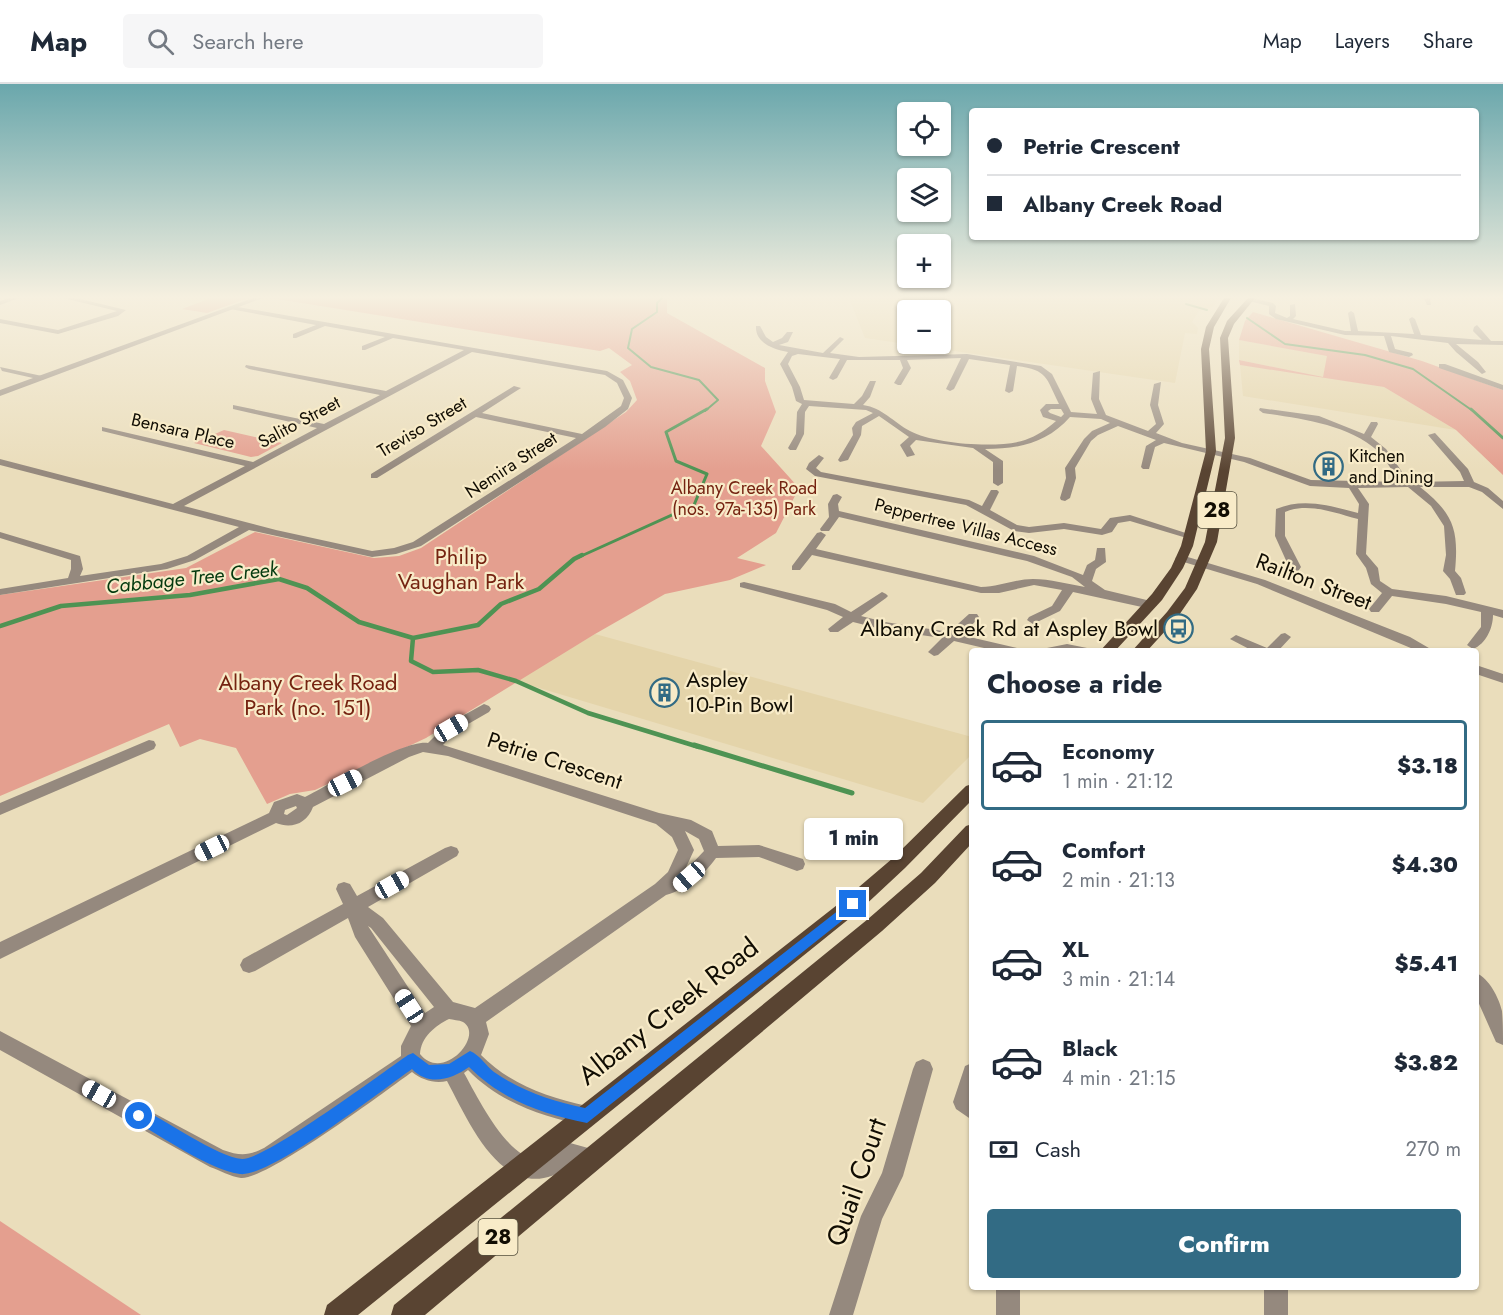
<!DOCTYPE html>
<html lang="en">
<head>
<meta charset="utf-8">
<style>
	body { margin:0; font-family:Jost,sans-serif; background:#f6f6f7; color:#1f2937; height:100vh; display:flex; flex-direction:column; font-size:22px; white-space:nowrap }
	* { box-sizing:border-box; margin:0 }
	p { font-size:20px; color:#747a83 }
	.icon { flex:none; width:33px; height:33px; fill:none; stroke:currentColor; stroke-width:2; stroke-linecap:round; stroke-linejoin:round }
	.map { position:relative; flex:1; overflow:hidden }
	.sheet { position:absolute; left:969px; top:564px; width:510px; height:642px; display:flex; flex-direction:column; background:#fff; border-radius:6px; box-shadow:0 2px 4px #0004 }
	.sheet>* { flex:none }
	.banner { position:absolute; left:969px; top:24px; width:510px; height:132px; border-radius:6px; box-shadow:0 2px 4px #0004; display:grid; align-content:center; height:132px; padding:0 18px; background:#fff }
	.controls { position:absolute; left:897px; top:18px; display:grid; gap:12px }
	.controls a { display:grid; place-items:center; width:54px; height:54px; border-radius:6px; background:#fff; box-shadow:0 2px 4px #0004; font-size:30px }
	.end { position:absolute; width:27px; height:27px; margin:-14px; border:8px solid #1a73e8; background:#fff; box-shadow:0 0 0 3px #fff }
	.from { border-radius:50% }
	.bubble { position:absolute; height:42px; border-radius:6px; background:#fff; box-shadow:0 2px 4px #0004; font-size:20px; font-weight:800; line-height:42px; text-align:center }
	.car { position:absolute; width:18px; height:36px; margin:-18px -9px; border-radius:8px; box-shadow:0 0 4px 2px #0007; background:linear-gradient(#fff 24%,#345 0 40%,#fff 0 76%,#345 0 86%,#fff 0) }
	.banner b { display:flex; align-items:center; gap:21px; height:57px; font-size:22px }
	.banner b+b { border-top:2px solid #e0e1e3 }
	.banner i { width:15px; height:15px; background:#1f2937 }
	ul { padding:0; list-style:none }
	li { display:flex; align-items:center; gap:18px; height:90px; margin:0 12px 9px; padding:0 6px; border:3px solid transparent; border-radius:6px }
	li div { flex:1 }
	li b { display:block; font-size:22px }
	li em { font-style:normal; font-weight:800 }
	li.active { border-color:#326b84 }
	li>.icon { width:54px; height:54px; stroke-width:1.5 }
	h2 { padding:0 18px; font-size:27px; line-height:72px }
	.pay { display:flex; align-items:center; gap:15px; height:66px; padding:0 18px; font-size:22px }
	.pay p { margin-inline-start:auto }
	.cta { display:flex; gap:12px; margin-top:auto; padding:12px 18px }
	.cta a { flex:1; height:69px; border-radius:6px; background:#326b84; color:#fff; font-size:24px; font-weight:800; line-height:69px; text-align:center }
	header { display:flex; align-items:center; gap:36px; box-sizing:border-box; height:84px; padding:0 30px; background:#fff; border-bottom:2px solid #e0e1e3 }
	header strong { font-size:28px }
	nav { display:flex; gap:33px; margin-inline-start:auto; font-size:21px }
	.search { width:420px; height:54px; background:#f6f6f7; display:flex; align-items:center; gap:15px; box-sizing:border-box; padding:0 21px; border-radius:6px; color:#747a83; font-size:22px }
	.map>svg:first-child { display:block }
	.built { fill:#e4d4aa; fill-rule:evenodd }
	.green { fill:#e49f8f }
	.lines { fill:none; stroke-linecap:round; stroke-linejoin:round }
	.stream-far3 { stroke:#4e9353; stroke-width:2 }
	.stream-far2 { stroke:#4e9353; stroke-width:3 }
	.stream-far1 { stroke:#4e9353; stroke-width:4.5 }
	.stream { stroke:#4e9353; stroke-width:5 }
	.minor { fill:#95897e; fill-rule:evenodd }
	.tertiary { fill:#95897e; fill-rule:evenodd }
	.primary { fill:#594432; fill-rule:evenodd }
	.route { fill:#1a73e8 }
	.labels { text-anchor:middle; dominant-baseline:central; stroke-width:4.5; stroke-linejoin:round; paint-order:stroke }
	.far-street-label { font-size:18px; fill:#110d03; stroke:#f8ebc8 }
	.far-poi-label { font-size:18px; fill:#110d03; stroke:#f8ebc8; text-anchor:start }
	.far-park-label { font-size:18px; fill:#752311; stroke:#f8ebc8 }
	.far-water-label { font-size:20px; font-style:italic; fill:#043a0f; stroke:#f8ebc8 }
	.shield { fill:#f8ebc8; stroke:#56503e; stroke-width:1.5 }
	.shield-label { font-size:21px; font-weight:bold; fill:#110d03 }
	.park-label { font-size:22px; fill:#752311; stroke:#f8ebc8 }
	.street-label { font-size:22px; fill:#110d03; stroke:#f8ebc8 }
	.poi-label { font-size:22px; fill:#110d03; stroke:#f8ebc8; text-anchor:end }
	.near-street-label { font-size:27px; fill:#110d03; stroke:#f8ebc8 }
</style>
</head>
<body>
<header>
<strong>Map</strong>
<div class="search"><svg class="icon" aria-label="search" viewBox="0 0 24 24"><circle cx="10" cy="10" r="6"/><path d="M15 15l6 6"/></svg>Search here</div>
<nav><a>Map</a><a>Layers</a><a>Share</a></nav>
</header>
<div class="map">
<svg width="1503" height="1231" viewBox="0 0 1503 1231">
	<rect width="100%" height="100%" fill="#eaddbb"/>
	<path class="built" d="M 849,214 L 1219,214 L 1213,223 L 1199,227 L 1192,238 L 1198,244 L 1197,250 L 1185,249 L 1175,299 L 865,254 ZM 908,226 L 940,226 L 940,260 L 908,260 Z
		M 1239,256 L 1328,272 L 1323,293 L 1384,303 L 1456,346 L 1243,312 L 1240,281 L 1308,290 L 1239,276 Z
		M 595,550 L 972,653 L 972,670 L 923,719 L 516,597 Z"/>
	<path class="green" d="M 211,214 L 248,214 L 207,229 L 182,225 Z
		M 271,214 L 667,214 L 667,229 L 765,284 L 765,297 L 776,328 L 761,362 L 799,404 L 776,449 L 737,474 L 766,481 L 730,496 L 665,510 L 595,550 L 426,654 L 315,706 L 290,710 L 267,720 L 236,664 L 200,655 L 180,663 L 169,640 L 0,712 L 0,511 L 186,484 L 255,448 L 374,474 L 399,472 L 421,464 L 626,328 L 637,316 L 630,297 L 620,288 L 632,281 L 609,264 L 600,267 Z
		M 1253,228 L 1422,277 L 1503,306 L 1503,391 L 1456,346 L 1384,303 L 1240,281 L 1239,276 L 1323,293 L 1327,272 L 1239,256 L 1245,237 Z
		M 224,346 L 282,359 L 258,372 L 251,373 L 194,359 Z
		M 0,1137 L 141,1231 L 0,1231 Z"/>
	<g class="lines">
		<path class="stream-far3" d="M 662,214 L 657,219 L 657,228 L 632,245 L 628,264 L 651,283 L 699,296 L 718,316 L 705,327
			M 1186,220 L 1207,226
			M 1247,234 L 1285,260 L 1365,271 L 1413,285 L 1473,327"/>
		<path class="stream-far2" d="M 1471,325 L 1503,354
			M 579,473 L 694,421 L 707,390 L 676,377 L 666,348 L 707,325"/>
		<path class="stream-far1" d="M 0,542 L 61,522 L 190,511 L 279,495 L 307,504 L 359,538 L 413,554 L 478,541 L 501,520 L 539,505 L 574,475 L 582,471
			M 413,554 L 411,577 L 433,588 L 478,586 L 516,597 L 588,629 L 699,663"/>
		<path class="stream" d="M 694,661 L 852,709"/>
		<path class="minor" d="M 9,214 L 19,214 L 0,221 L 0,217 Z
			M 63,214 L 76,214 L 126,226 L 118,232 L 58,250 L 0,239 L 0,235 L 58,246 L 117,227 Z
			M 1252,214 L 1273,219 L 1276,222 L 1275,229 L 1287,234 L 1290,232 L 1290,221 L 1295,220 L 1296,232 L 1293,235 L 1345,247 L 1351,247 L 1348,229 L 1351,227 L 1354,229 L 1358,247 L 1414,250 L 1409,235 L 1412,233 L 1415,235 L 1421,251 L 1482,256 L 1473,247 L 1474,243 L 1477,241 L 1491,257 L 1503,257 L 1503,261 L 1456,260 L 1478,278 L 1486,288 L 1482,290 L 1456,268 L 1448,259 L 1391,252 L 1395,265 L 1412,269 L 1413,271 L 1409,273 L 1389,268 L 1384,252 L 1345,251 L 1276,235 L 1269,230 L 1269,222 L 1249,217 L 1249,215 Z
			M 1424,214 L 1430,214 L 1431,221 L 1427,221 Z
			M 232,222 L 607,287 L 623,296 L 632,314 L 628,325 L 605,343 L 421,462 L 396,470 L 372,473 L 249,446 L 195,476 L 167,485 L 0,511 L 0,505 L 68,494 L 71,485 L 71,476 L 0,454 L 0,448 L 80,472 L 83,485 L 80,492 L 161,480 L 187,472 L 239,443 L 0,381 L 0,375 L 173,420 L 245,382 L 102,347 L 102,343 L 253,378 L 317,344 L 233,325 L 233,321 L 324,340 L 380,311 L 249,285 L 245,283 L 246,281 L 386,307 L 464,266 L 393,254 L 365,266 L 362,266 L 362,262 L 385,253 L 325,242 L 296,254 L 293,254 L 293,250 L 316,241 L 230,225 ZM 472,268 L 605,291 L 617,299 L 624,314 L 621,322 L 582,350 L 482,329 L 521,304 L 514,302 L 371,390 L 371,394 L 377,394 L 476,333 L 576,354 L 413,458 L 394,464 L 372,467 L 276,446 L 184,422 Z
			M 756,242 L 760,242 L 766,253 L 773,258 L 782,254 L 787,248 L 793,248 L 788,258 L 779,261 L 823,269 L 840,253 L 844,255 L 830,269 L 859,273 L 967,270 L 1041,282 L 1052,290 L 1071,328 L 1097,330 L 1091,315 L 1093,289 L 1100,287 L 1099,315 L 1106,331 L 1148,347 L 1156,340 L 1150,321 L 1154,300 L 1161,298 L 1158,321 L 1164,340 L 1156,349 L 1182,359 L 1250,374 L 1311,396 L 1401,398 C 1392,389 1387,376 1378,367 C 1347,340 1302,335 1263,329 L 1259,326 L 1260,324 L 1319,332 L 1364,350 L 1371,338 L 1377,338 L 1378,340 L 1371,353 L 1386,365 L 1405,392 L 1413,398 L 1464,397 L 1460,388 L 1428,351 L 1435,349 L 1468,385 L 1474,398 L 1488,404 L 1503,417 L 1503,425 L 1482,408 L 1469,403 L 1420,403 C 1453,429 1459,445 1455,487 L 1461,494 L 1466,509 L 1464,511 L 1456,511 L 1450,495 L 1443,487 L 1446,471 L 1444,442 L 1431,422 L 1408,403 L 1358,404 L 1369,420 L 1366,470 L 1378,484 L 1380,497 L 1392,505 L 1446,512 L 1503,526 L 1503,534 L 1493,531 C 1493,544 1486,560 1473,565 L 1467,561 L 1481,543 L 1481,528 L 1446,520 L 1392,512 L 1379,528 L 1371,528 L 1369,525 L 1382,509 L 1371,500 L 1366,484 L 1356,470 L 1358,435 C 1335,429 1308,418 1285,428 L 1285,452 L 1301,483 L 1292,496 L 1284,496 L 1282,494 L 1289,483 L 1275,452 L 1276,425 C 1304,413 1331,422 1358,429 L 1359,420 L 1349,404 L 1310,402 L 1244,378 L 1164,359 L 1155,363 L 1149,385 L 1143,385 L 1141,383 L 1146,362 L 1156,356 L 1118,342 L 1098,351 L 1091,357 L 1075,384 L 1076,394 L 1070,414 L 1065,417 L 1061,416 L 1060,414 L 1066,394 L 1065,384 L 1084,355 L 1092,347 L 1110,339 L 1101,335 L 1070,333 C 1047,359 1019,365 985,365 L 1003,377 L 1003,399 L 998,402 L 993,399 L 993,378 L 973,364 L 916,356 L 910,362 L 915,371 L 907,373 L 900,361 L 909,353 L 879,332 L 862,342 L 861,351 L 848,376 L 840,378 L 838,376 L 853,351 L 852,344 L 856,338 L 873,329 L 866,326 L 809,322 L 805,328 L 804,350 L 796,366 L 790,366 L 788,364 L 796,350 L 797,328 L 802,320 L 796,317 L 792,303 L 780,280 L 788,268 C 773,265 755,259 756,242 ZM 798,270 L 840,275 L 829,294 L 833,296 L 837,294 L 847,276 L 900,276 L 903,284 L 894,299 L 898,301 L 901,301 L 911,284 L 907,276 L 961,274 L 946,305 L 950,307 L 954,305 L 969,275 L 1010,281 L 1005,307 L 1009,309 L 1013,307 L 1017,282 C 1048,286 1046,294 1059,320 L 1046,320 L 1040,326 L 1043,333 L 1056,337 C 1047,345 1037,352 1025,356 C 999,365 934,360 910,347 C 893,338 883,324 863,321 L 870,313 L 876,297 L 870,297 L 862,312 L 854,320 L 804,316 L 800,303 L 788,280 L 792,272 ZM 1051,325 L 1061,325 L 1064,330 L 1061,333 L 1050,329 L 1048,327 Z
			M 1439,280 L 1445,280 L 1503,301 L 1503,306 L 1439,284 Z
			M 0,283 L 42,292 L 46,294 L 42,296 L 2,287 Z
			M 819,371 L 824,374 L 816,384 L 821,388 L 969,416 L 982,422 L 991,406 L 997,406 L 999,408 L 990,426 L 1017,441 L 1029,443 L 1064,439 L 1101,445 L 1110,434 L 1130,431 L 1195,452 L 1190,455 L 1130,437 L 1118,439 L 1112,448 L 1102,451 L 1064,445 L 1029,449 L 1014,447 L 966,421 L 815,392 L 806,385 L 809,379 Z
			M 837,410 L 842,413 L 838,420 L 839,427 L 1034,472 L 1083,491 L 1087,481 L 1095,476 L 1097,464 L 1105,464 L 1106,478 L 1096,485 L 1092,497 L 1105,506 L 1155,518 L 1157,521 L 1151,525 L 1073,508 L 1060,527 L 1033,540 L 1027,536 L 1029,533 L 1052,522 L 1062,506 L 1034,501 L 999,509 L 981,509 L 812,471 L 800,486 L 792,486 L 792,482 L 817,449 L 821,448 L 826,451 L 816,465 L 981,503 C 999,503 1015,495 1033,495 C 1050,495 1068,500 1085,503 L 1072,493 L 1027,477 L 839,433 L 829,447 L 821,447 L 820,445 L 829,433 L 828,420 L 833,411 Z
			M 1181,471 L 1265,496 L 1410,553 L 1434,567 L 1418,567 L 1257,500 L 1177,476 L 1175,474 Z
			M 744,498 L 835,520 L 851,528 L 882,508 L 886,510 L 888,512 L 886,514 L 861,532 L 885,538 L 949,548 L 969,530 L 977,530 L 979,533 L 977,536 L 961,551 L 1017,564 L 1019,567 L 997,567 L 954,557 L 938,571 L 934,572 L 928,568 L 942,554 L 885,546 L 853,538 L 838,548 L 830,548 L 828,545 L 843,533 L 827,526 L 740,503 L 740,499 Z
			M 1285,549 L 1291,553 L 1278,567 L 1253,567 L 1230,555 L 1236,551 L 1267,564 L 1281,550 Z
			M 1067,560 L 1087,564 L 1089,567 L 1045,567 L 1047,564 Z
			M 1476,581 L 1503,590 L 1503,599 L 1476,590 Z
			M 484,620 L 489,622 L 491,625 L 489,628 L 456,647 L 443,661 L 659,729 L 691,736 L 712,747 L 718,762 L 759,761 L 803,775 L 805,780 L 803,785 L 797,787 L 759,773 L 716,774 C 702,793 689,804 666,811 L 486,938 L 489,950 L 481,971 C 511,1001 547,1013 587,1022 L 594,1025 L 597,1032 L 594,1039 L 587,1042 C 543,1033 500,1019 468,986 L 464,989 C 477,1012 510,1081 542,1075 C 552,1073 560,1063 570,1059 L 599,1067 L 602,1075 L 599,1083 L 591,1086 L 572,1081 C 507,1128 472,1044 447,997 C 435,1000 422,996 412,988 C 384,1008 267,1096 241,1094 C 231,1093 219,1086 210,1083 L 0,966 L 0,947 L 223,1066 C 240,1072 248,1072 264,1064 L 401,972 L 401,962 L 411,942 L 355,853 L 348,834 L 255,887 L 249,889 L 243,887 L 240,881 L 243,875 L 343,820 L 336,805 L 338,800 L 344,798 L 350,800 L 357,812 L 445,764 L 451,762 L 457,764 L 459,768 L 457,772 L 368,823 L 383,834 L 453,918 L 475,924 L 655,800 L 668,788 L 678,766 L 672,753 L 656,740 L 448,672 L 423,668 L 409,673 L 313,723 C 307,740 291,745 276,739 L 0,875 L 0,858 L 269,729 L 274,718 L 297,710 L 305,713 C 329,701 405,655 428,659 L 446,641 ZM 296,722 L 297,724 L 287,731 L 284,730 L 285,726 ZM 685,747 L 699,755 L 704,767 L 684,788 L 694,766 ZM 368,842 L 371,844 L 434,923 L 425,929 ZM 449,935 C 453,936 459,936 463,938 C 485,951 443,999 420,970 C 421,953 435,942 449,935 Z
			M 149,656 L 154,657 L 156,661 L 154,665 L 0,731 L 0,719 Z
			M 1476,889 C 1489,894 1499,914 1502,927 C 1503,937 1503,951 1503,961 L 1496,958 L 1476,913 Z
			M 923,975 L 930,978 L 933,985 L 903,1092 L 882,1135 L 853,1231 L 829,1231 L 861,1132 L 882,1089 L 913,985 L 916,978 Z
			M 972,979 L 972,1036 L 956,1025 L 953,1018 L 965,982 Z
			M 996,1203 L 1020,1203 L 1020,1231 L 996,1231 Z
			M 1264,1203 L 1288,1203 L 1288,1231 L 1264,1231 Z"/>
		<path class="tertiary" d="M 253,214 L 263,214 L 0,312 L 0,306 Z"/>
		<path class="primary" d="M 1224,214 L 1231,214 L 1214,243 L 1209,265 L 1216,367 L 1193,462 L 1183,484 L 1162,516 L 1115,567 L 1100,567 L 1152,510 L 1171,484 L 1181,462 L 1206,367 L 1201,265 L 1206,243 Z
			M 1248,214 L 1255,214 L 1234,240 L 1228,254 L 1235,354 L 1217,458 L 1197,505 L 1177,534 L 1147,567 L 1132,567 L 1167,528 L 1185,504 L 1205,458 L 1225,354 L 1220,254 L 1227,237 Z
			M 972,700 L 972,716 L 905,784 L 860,826 L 358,1231 L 324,1231 L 327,1221 L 846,814 L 893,774 L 966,702 Z
			M 972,740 L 972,759 L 935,799 L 882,847 L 425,1231 L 391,1231 L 394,1221 L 868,835 L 921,789 L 966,742 Z"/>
	</g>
	<linearGradient id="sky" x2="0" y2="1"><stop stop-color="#6aa7ac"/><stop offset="0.55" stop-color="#f6f0e0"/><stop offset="1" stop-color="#f6f0e0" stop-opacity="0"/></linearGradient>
	<rect width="1503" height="387" fill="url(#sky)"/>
	<path class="route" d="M 853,815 L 859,820 L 858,824 L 587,1039 C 542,1030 502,1016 469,983 C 452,995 429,1003 412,985 C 382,1006 270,1094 240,1090 C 210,1086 161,1052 134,1037 L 131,1032 L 134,1027 L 139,1024 C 165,1035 217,1073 242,1075 C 265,1076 382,989 408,971 L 413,969 L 429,981 L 449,980 L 470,967 C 480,971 486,982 494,988 C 523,1008 552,1017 585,1024 Z"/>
	<defs>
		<symbol id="building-ring" viewBox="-11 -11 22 22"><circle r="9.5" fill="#f8ebc8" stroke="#326b84" stroke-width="1.5"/><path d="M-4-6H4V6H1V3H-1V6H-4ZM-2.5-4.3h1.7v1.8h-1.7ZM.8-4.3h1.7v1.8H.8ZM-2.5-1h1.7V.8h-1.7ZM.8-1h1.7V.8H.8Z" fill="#326b84"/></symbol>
		<symbol id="bus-ring" viewBox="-11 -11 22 22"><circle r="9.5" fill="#f8ebc8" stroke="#326b84" stroke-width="1.5"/><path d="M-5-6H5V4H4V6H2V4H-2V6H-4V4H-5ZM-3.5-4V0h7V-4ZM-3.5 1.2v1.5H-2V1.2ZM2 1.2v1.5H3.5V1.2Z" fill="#326b84"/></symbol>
	</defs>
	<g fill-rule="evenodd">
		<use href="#building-ring" x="1312" y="366" width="33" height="33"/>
		<use href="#bus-ring" x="1162" y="528" width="33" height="33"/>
		<use href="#building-ring" x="648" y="592" width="33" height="33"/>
	</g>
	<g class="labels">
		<g class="far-street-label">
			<text transform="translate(299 338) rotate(-28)">Salito Street</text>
			<text transform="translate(422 343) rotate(-31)">Treviso Street</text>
			<text transform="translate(183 347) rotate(13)">Bensara Place</text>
			<text transform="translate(511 381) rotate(-33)">Nemira Street</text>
			<text transform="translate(966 443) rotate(14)">Peppertree Villas Access</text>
		</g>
		<g class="far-poi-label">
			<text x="1349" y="372">Kitchen<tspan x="1349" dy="21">and Dining</tspan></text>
		</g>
		<g class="far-park-label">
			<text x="744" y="404">Albany Creek Road<tspan x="744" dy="21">(nos. 97a-135) Park</tspan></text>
		</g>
		<g class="far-water-label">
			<text transform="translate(192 494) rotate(-6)">Cabbage Tree Creek</text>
		</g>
		<g class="shield">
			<rect x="1197.5" y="408" width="39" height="36" rx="4.5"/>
			<rect x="478.5" y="1135" width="39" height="36" rx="4.5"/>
		</g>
		<g class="shield-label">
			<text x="1217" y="426">28</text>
			<text x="498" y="1153">28</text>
		</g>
		<g class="park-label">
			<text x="461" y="472">Philip<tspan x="461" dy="25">Vaughan Park</tspan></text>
			<text x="308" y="598">Albany Creek Road<tspan x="308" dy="25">Park (no. 151)</tspan></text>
		</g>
		<g class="street-label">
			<text transform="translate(1314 497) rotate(21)">Railton Street</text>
			<text transform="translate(555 676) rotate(18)">Petrie Crescent</text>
		</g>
		<g class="poi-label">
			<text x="1158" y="544">Albany Creek Rd at Aspley Bowl</text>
			<text x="686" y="595" text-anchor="start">Aspley<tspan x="686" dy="25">10-Pin Bowl</tspan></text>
		</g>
		<g class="near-street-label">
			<text transform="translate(668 927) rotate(-38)">Albany Creek Road</text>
			<text transform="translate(856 1098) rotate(-71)">Quail Court</text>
		</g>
	</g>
</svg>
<div class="controls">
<a><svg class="icon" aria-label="locate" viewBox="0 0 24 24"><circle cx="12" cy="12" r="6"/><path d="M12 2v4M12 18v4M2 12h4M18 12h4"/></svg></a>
<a><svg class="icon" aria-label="layers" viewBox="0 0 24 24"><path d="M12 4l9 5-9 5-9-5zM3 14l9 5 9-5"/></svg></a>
<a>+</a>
<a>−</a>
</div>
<i class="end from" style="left:139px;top:1032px"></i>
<i class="end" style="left:853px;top:820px"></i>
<div class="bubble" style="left:804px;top:734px;width:99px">1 min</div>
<i class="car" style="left:451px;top:644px;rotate:60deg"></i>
<i class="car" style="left:345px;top:699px;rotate:63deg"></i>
<i class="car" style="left:212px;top:764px;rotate:244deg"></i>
<i class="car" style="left:689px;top:793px;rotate:229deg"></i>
<i class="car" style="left:392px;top:801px;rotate:61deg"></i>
<i class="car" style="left:409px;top:922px;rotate:327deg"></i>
<i class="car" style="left:99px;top:1010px;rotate:299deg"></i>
<div class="banner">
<b><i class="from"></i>Petrie Crescent</b>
<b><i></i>Albany Creek Road</b>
</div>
<section class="sheet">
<h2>Choose a ride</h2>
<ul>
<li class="active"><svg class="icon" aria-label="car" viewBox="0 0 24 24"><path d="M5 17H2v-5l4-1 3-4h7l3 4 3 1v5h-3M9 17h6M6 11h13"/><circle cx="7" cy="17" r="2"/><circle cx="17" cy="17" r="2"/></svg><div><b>Economy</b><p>1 min · 21:12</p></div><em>$3.18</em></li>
<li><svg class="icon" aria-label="car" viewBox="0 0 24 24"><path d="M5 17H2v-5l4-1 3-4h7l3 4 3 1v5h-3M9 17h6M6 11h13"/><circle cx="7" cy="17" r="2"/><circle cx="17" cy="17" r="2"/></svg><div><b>Comfort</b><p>2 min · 21:13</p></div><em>$4.30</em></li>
<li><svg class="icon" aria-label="car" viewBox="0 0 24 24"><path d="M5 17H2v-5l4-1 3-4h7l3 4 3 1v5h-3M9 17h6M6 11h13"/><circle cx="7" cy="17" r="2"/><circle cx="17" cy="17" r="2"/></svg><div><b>XL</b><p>3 min · 21:14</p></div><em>$5.41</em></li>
<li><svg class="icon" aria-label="car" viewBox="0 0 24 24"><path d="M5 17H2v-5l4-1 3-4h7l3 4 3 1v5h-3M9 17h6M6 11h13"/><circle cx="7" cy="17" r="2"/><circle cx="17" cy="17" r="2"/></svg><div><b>Black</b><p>4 min · 21:15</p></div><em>$3.82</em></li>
</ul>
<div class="pay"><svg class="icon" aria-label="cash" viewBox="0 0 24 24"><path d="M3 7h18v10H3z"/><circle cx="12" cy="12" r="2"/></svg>Cash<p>270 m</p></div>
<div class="cta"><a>Confirm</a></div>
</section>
</div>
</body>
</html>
